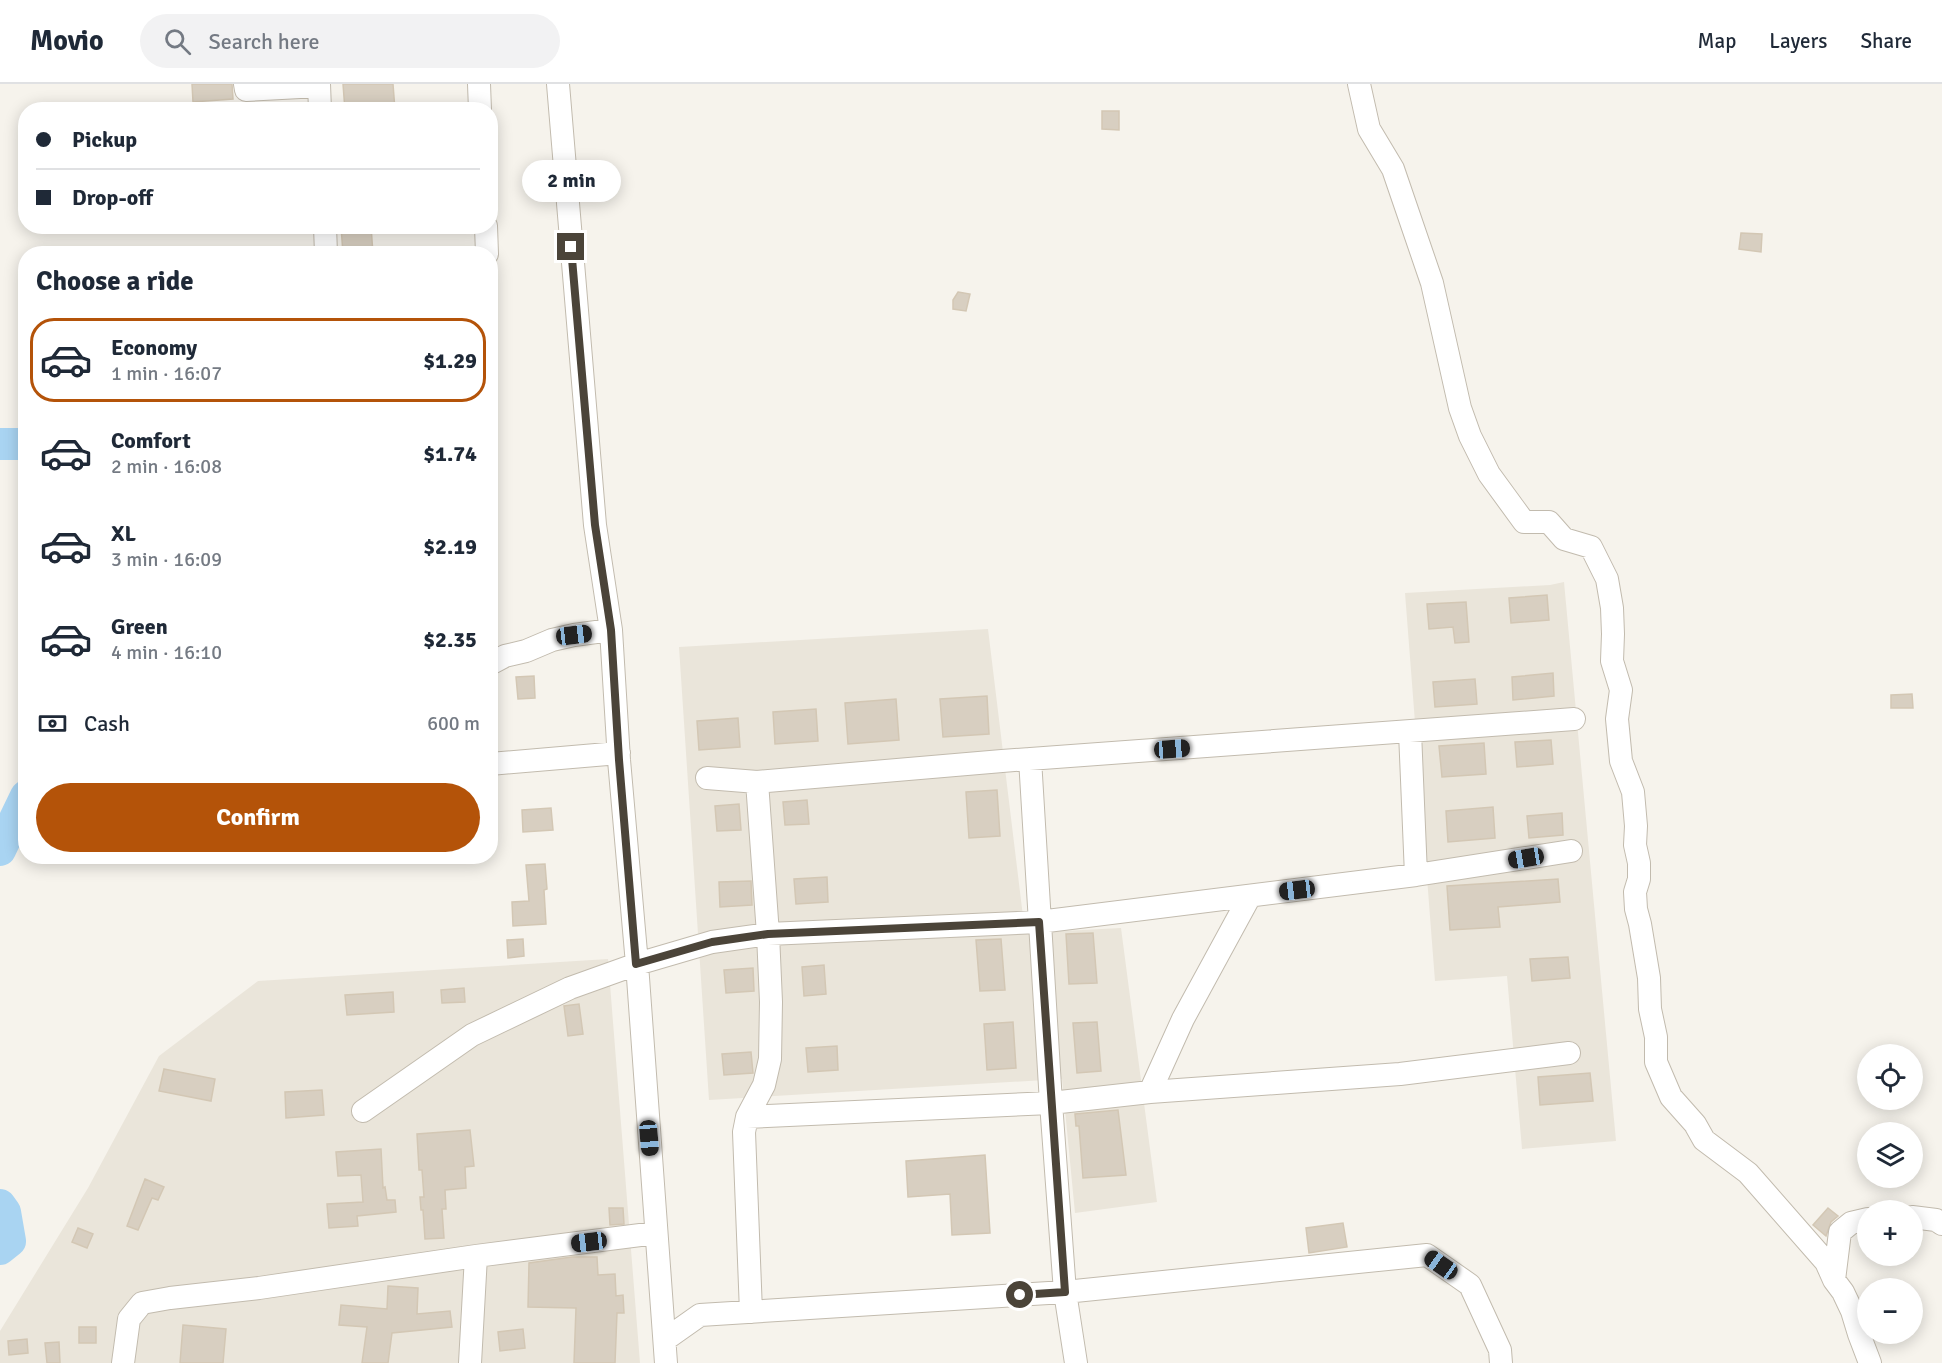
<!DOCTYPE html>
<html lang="en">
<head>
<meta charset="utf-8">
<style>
	body { margin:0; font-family:Signika,sans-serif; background:#f2f2f3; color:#1f2937; height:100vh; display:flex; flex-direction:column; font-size:22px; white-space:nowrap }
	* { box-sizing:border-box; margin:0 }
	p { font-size:20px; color:#747a83 }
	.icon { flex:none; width:33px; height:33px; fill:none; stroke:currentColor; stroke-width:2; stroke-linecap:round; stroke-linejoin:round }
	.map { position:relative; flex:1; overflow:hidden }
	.panel { position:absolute; left:18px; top:162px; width:480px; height:618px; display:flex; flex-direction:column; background:#fff; border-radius:24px; box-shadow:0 3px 15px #0003 }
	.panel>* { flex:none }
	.banner { position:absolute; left:18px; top:18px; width:480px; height:132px; border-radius:24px; box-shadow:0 3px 15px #0003; display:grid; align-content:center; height:132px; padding:0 18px; background:#fff }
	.buttons { position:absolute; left:1857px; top:960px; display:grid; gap:12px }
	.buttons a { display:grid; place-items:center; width:66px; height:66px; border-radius:50%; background:#fff; box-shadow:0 3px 15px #0003; font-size:30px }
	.end { position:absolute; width:27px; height:27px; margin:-14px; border:8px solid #4b4439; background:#fff; box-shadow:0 0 0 3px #fff }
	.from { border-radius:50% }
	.bubble { position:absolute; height:42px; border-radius:21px; background:#fff; box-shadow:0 3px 15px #0003; font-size:20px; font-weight:700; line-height:42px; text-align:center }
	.car { position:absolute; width:18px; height:36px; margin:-18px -9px; border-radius:8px; box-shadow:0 0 4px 2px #0007; background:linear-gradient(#222 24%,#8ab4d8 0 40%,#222 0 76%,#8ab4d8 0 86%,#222 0) }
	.banner b { display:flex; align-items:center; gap:21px; height:57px; font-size:22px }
	.banner b+b { border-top:2px solid #e0e1e3 }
	.banner i { width:15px; height:15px; background:#1f2937 }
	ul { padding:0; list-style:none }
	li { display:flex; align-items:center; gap:18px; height:84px; margin:0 12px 9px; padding:0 6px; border:3px solid transparent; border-radius:24px }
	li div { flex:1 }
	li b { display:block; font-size:22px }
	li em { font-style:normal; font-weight:700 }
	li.on { border-color:#b45309 }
	li>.icon { width:54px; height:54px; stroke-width:1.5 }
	h2 { padding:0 18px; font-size:27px; line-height:72px }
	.pay { display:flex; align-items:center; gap:15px; height:66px; padding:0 18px; font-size:22px }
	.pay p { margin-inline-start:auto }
	.cta { display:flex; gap:12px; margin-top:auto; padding:12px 18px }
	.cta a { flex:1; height:69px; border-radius:36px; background:#b45309; color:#fff; font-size:24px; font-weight:700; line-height:69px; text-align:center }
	header { display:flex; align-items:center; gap:36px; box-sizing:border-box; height:84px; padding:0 30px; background:#fff; border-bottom:2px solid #e0e1e3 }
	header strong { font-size:28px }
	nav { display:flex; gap:33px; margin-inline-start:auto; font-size:21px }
	.search { width:420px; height:54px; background:#f2f2f3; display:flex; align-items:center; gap:15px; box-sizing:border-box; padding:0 21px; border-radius:33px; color:#747a83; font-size:22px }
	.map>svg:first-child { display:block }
	.residential { fill:#eae5da }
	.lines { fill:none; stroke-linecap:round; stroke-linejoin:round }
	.river { stroke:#a9d4f2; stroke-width:32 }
	.building { fill:#d8cfc1; stroke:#d3c7b4; stroke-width:1.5 }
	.minor-casing { stroke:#c2bbae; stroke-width:24 }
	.minor { stroke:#fff; stroke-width:22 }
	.route { stroke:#4b4439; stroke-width:8 }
</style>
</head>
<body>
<header>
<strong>Movio</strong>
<div class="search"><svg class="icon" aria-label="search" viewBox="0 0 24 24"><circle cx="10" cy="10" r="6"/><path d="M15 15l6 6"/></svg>Search here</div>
<nav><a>Map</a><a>Layers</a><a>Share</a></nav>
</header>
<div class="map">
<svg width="1942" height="1279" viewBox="0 0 1942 1279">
	<rect width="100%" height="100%" fill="#f6f3ec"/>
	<path class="residential" d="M 1564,498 L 1616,1057 L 1522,1065 L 1507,892 L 1435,897 L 1405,509 L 1550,501 Z
		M 988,545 L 1025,849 L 1121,844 L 1157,1118 L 1075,1129 L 1062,995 L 709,1016 L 679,563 Z
		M 608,875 L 640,1279 L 0,1279 L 0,1247 L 88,1104 L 159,972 L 258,897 Z"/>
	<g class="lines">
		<path class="river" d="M 0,360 L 26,360
			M 0,766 L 26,712
			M 0,1121 L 5,1128 L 10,1157 L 0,1165"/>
	</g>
	<path class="building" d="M 192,0 L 232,0 L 233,15 L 193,18 Z
		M 343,0 L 393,0 L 395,26 L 345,26 Z
		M 1102,27 L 1119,27 L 1119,46 L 1102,45 Z
		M 341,142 L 371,142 L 373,170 L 343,170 Z
		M 1741,149 L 1762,150 L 1761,168 L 1739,165 Z
		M 958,208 L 970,210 L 966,227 L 953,225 L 953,216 Z
		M 1547,511 L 1549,536 L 1511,539 L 1509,514 Z
		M 1466,518 L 1469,558 L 1455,559 L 1453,543 L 1429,545 L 1427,520 Z
		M 1553,589 L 1554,612 L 1513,616 L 1512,593 Z
		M 534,592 L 535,614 L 518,615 L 516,593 Z
		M 1475,595 L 1477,620 L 1435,623 L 1433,598 Z
		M 1912,610 L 1913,624 L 1891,624 L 1891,611 Z
		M 987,612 L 989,650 L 943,653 L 940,615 Z
		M 896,615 L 899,656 L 848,660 L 845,619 Z
		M 816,625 L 818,657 L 775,660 L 773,628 Z
		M 738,634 L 740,663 L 699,666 L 697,637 Z
		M 1551,656 L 1553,680 L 1517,683 L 1515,658 Z
		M 1484,659 L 1486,690 L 1442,693 L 1439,662 Z
		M 997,706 L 1000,752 L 969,754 L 966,708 Z
		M 807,716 L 809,740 L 785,741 L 783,718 Z
		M 739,720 L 741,746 L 717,747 L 715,722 Z
		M 1493,723 L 1495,754 L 1448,758 L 1446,727 Z
		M 551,724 L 553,746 L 523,748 L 522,726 Z
		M 1562,729 L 1563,751 L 1529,754 L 1527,732 Z
		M 545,780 L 547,805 L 544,806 L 546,840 L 513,842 L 512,818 L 529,817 L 526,781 Z
		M 827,793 L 828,818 L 796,820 L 794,795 Z
		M 1558,795 L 1560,818 L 1498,823 L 1500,843 L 1450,846 L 1447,802 Z
		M 751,797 L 752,821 L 720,823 L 719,798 Z
		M 1093,849 L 1097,899 L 1069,900 L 1066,850 Z
		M 523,855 L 524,872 L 508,874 L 507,856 Z
		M 1001,855 L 1005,906 L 980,907 L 976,856 Z
		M 1568,873 L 1570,894 L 1532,897 L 1530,875 Z
		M 824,881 L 826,910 L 804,912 L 802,883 Z
		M 753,884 L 754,907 L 726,909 L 724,886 Z
		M 464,904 L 465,918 L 442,919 L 441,906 Z
		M 393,908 L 394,928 L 347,931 L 345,911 Z
		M 579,920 L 583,950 L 568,952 L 564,922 Z
		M 1013,938 L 1016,984 L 987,986 L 984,940 Z
		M 1097,938 L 1101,987 L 1077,989 L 1073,939 Z
		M 837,962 L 838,986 L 808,988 L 806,964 Z
		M 751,968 L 753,989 L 724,991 L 722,970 Z
		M 164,985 L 215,995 L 211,1017 L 159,1007 Z
		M 1590,989 L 1593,1017 L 1540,1021 L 1538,993 Z
		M 322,1006 L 324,1031 L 286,1034 L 285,1008 Z
		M 1118,1026 L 1126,1091 L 1083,1094 L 1079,1042 L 1076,1042 L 1075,1030 Z
		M 470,1046 L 474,1082 L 465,1083 L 466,1104 L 445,1106 L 446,1125 L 442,1125 L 444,1154 L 425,1155 L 423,1126 L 421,1126 L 420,1113 L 424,1113 L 422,1086 L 419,1086 L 417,1050 Z
		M 381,1065 L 383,1104 L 385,1103 L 387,1116 L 395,1116 L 396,1128 L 357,1132 L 358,1142 L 329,1144 L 327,1120 L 363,1118 L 361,1091 L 338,1092 L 336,1068 Z
		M 985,1071 L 990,1149 L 952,1151 L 950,1110 L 908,1113 L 906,1077 Z
		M 145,1095 L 164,1103 L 158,1116 L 152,1114 L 138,1146 L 127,1142 Z
		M 609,1124 L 623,1124 L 624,1140 L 610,1141 Z
		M 1828,1124 L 1838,1132 L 1831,1138 L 1826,1152 L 1813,1141 Z
		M 1343,1139 L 1347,1163 L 1309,1169 L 1306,1144 Z
		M 78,1144 L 93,1150 L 87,1164 L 72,1158 Z
		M 572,1173 L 597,1173 L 598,1191 L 615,1190 L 616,1212 L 623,1211 L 624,1229 L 617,1229 L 615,1279 L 574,1279 L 576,1224 L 528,1223 L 529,1179 Z
		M 388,1202 L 418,1204 L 417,1230 L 450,1227 L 452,1243 L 392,1249 L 388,1279 L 362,1279 L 367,1243 L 339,1241 L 341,1221 L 387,1225 Z
		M 183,1241 L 226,1245 L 223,1279 L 180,1279 Z
		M 79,1243 L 96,1243 L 96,1259 L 79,1259 Z
		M 523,1245 L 525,1264 L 500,1267 L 498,1248 Z
		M 27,1255 L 28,1269 L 9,1271 L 8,1257 Z
		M 59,1258 L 60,1279 L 47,1279 L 45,1259 Z"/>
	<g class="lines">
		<defs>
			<path id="minor" d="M 245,0 L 246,6 L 319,2
				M 319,0 L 320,26
				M 479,0 L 480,26
				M 558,0 L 595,441 L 611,546 L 619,676 L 637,880 L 666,1279
				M 1359,0 L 1369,45 L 1393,85 L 1432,199 L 1460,324 L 1470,352 L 1489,390 L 1524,438 L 1549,438 L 1564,455 L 1591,463 L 1607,495 L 1612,524 L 1613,550 L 1612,577 L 1621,606 L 1617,635 L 1621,677 L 1633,708 L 1636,742 L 1635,761 L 1639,779 L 1639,795 L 1635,808 L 1636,825 L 1640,840 L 1649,894 L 1650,925 L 1656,953 L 1656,978 L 1671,1013 L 1695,1040 L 1704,1056 L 1748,1089 L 1826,1178 L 1834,1196 L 1843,1208 L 1852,1227 L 1859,1250 L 1870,1279
				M 325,142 L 326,170
				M 486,142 L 487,170
				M 490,580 L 505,572 L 526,567 L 552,556 L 574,551 L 611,546
				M 1410,648 L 1416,791
				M 1030,675 L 1051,1019 L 1065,1208 L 1076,1279
				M 490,680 L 619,669
				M 707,694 L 757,698 L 1002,677 L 1574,635
				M 1150,1008 L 1183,935 L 1250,812
				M 363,1027 L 472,951 L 570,904 L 637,880 L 712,858 L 768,850 L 1039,838 L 1416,791 L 1571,767
				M 747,1033 L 1051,1019 L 1150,1008 L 1400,990 L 1569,969
				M 1912,1133 L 1936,1136 L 1942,1140
				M 1834,1196 L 1840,1148 L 1851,1139 L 1868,1135
				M 751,1228 L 744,1048 L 747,1033 L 764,1001 L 770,975 L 771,918 L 768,850 L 757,698
				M 666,1255 L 700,1231 L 1065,1208 L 1427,1171 L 1470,1201 L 1500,1266 L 1501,1279
				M 123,1279 L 129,1235 L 142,1219 L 170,1214 L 259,1204 L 476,1172 L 656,1149
				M 470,1279 L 476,1172"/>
		</defs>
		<use href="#minor" class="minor-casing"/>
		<use href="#minor" class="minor"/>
	</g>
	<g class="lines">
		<path class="route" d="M 571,163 L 595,441 L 611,546 L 619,676 L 636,880 L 712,858 L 768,850 L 1039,838 L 1065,1208 L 1020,1211"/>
	</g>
</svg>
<div class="buttons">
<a><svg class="icon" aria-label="locate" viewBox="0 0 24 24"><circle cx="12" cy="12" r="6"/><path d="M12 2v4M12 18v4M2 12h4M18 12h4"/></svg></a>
<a><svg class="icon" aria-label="layers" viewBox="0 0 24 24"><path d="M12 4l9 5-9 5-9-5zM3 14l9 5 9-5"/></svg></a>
<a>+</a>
<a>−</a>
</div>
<i class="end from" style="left:1020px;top:1211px"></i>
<i class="end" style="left:571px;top:163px"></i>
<div class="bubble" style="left:522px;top:76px;width:99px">2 min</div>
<i class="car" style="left:574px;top:551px;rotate:83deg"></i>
<i class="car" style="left:1172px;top:665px;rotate:86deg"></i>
<i class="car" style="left:1526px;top:774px;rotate:261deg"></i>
<i class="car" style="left:1297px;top:806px;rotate:263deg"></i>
<i class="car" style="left:649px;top:1054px;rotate:175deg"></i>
<i class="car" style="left:589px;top:1158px;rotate:263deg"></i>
<i class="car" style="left:1441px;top:1181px;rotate:305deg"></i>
<div class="banner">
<b><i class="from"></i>Pickup</b>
<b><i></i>Drop-off</b>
</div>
<section class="panel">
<h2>Choose a ride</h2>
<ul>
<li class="on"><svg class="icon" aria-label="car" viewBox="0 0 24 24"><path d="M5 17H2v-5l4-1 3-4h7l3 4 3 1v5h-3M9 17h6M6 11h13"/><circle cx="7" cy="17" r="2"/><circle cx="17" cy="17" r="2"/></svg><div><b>Economy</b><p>1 min · 16:07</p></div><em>$1.29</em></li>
<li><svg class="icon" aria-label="car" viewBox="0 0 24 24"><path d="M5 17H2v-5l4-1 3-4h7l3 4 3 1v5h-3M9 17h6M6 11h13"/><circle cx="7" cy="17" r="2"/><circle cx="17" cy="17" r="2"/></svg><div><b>Comfort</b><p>2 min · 16:08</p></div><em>$1.74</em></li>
<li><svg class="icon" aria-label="car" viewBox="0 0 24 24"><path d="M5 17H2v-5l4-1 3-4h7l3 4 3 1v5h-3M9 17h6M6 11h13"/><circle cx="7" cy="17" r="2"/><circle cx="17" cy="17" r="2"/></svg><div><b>XL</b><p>3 min · 16:09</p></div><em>$2.19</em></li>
<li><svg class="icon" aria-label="car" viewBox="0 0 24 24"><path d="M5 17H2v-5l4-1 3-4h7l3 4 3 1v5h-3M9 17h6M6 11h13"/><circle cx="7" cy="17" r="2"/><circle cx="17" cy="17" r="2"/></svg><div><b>Green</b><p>4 min · 16:10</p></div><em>$2.35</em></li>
</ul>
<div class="pay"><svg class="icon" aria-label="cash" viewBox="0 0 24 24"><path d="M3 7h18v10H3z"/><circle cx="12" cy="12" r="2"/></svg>Cash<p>600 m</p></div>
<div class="cta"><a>Confirm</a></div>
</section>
</div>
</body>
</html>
